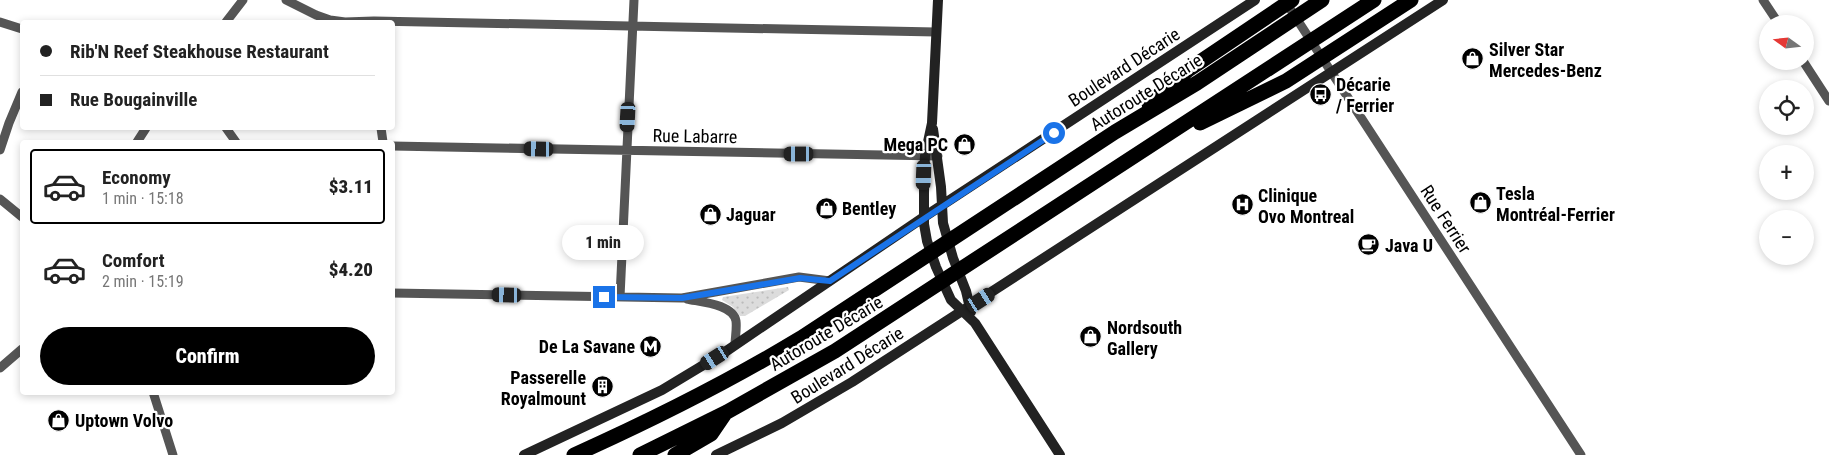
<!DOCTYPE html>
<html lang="en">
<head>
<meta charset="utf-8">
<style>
	body { margin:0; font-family:"Roboto Condensed",sans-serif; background:#f2f2f2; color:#222; height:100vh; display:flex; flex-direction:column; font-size:19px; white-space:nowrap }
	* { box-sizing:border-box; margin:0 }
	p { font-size:16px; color:#767676 }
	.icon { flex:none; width:28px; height:28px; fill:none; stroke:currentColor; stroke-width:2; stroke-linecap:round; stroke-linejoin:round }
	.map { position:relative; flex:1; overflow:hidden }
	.drawer { position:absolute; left:20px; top:140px; width:375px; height:255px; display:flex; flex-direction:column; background:#fff; border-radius:5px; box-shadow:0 2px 8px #0003 }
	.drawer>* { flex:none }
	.banner { position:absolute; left:20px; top:20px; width:375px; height:110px; border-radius:5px; box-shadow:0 2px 8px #0003; display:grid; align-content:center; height:110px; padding:0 20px; background:#fff }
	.needle { width:32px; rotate:285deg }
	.tools { position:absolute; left:1759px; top:15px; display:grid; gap:10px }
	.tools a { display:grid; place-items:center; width:55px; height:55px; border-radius:50%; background:#fff; box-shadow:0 2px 8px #0003; font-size:25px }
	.end { position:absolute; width:22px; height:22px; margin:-11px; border:6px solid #1a73e8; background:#fff; box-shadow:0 0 0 2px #fff }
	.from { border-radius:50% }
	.bubble { position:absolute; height:35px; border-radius:18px; background:#fff; box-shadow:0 2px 8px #0003; font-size:16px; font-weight:800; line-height:35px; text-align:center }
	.car { position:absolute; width:15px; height:30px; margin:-15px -8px; border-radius:6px; box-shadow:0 0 4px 1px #0007; background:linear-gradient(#222 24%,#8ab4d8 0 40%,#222 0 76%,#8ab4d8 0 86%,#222 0) }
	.banner b { display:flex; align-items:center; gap:18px; height:48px; font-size:19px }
	.banner b+b { border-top:1px solid #e0e0e0 }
	.banner i { width:12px; height:12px; background:#222 }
	ul { padding:9px 0 0; list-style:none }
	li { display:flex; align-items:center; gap:15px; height:75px; margin:0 10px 8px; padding:0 10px; border:2px solid transparent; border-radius:5px }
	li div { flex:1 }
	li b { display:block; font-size:19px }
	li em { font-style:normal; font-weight:800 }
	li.current { border-color:#000 }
	li>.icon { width:45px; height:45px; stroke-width:1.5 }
	.button { display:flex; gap:10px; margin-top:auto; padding:10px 20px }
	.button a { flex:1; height:58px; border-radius:30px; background:#000; color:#fff; font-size:20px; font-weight:800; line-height:58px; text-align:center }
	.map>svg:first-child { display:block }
	.green { fill:url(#green-dots) }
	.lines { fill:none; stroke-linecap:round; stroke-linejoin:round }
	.street { stroke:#555; stroke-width:9 }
	.secondary { stroke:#222; stroke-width:10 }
	.highway { stroke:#000; stroke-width:15 }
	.route { stroke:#1a73e8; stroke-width:6 }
	.labels { text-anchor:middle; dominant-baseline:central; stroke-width:4.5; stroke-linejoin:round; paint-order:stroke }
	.poi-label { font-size:18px; font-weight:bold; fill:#000; stroke:#fff; text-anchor:start }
	.street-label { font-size:18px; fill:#000; stroke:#fff }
</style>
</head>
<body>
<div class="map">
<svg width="1829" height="455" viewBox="0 0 1829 455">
	<defs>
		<pattern id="green-dots" width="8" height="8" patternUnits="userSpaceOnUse" patternTransform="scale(1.25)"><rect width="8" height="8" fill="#dcdcdc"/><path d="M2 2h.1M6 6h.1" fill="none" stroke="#bbb" stroke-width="1.8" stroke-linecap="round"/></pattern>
	</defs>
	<rect width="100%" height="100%" fill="#fff"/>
	<path class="green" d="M 788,287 L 789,290 L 745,316 L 740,316 L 733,307 L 722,300 L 723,297 Z"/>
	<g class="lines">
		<path class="street" d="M 286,0 L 316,15 L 330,20 L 345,22 L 374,21 L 936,32
			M 1763,0 L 1779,24
			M 1285,1 L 1581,455
			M 0,22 L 22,29
			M 226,22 L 243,0
			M 1803,61 L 1829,101
			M 226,128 L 236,142
			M 381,128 L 383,142
			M 137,142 L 146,128
			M 392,146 L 938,156
			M 0,150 L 9,123 L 22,92
			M 0,199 L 22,217
			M 392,293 L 682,298 L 799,277 L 830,281
			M 620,297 L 634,0
			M 687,299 C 700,302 733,304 736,321 C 737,329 735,338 735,345
			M 0,368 L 22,349
			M 153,392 L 173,455"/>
		<path class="secondary" d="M 938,0 L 932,123 L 925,156 L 924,175 L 924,224 L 927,241 L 936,267 L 951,300 L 975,323 L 1060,455
			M 933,129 L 941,187 L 943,223 L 953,258 L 966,291 L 971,312
			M 524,455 L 662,390 L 725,352 L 924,217 L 1255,0
			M 716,455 L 782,423 L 852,382 L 1443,0"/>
		<path class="highway" d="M 1149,104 L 1188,70 L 1292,0
			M 1200,123 L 1286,81 L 1411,0
			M 574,455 C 652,420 728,382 801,338 L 1115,132 L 1197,83 L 1322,0
			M 640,455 L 727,412 L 835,351 L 1374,0
			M 675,455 L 711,434 L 724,415"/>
	</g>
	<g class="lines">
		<path class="route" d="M 604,297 L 682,298 L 800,278 L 830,281 L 1054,133"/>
	</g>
	<defs>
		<symbol id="shop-disc" viewBox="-11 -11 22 22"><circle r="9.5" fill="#000" stroke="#fff"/><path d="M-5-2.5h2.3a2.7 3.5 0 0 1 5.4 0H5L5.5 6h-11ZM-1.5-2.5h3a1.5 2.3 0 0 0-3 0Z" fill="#fff"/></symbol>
		<symbol id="bus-disc" viewBox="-11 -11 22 22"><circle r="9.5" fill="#000" stroke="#fff"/><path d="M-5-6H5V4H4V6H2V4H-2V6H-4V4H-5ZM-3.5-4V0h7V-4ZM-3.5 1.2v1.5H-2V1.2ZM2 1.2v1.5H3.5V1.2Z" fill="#fff"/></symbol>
		<symbol id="hospital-disc" viewBox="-11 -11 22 22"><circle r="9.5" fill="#000" stroke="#fff"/><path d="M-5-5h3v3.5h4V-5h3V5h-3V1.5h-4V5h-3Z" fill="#fff"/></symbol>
		<symbol id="cafe-disc" viewBox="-11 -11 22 22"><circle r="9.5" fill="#000" stroke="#fff"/><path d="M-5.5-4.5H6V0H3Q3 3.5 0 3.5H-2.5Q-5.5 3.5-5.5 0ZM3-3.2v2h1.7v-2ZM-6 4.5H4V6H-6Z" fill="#fff"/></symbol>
		<symbol id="metro-disc" viewBox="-11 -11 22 22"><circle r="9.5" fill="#000" stroke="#fff"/><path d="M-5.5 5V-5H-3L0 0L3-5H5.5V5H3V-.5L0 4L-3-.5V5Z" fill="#fff"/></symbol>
		<symbol id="building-disc" viewBox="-11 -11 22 22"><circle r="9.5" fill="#000" stroke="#fff"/><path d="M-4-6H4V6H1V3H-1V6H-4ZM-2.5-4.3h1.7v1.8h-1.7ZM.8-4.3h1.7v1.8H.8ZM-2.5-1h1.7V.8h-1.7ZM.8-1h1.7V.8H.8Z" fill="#fff"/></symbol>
	</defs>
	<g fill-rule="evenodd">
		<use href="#shop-disc" x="1460" y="46" width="25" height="25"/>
		<use href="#bus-disc" x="1308" y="82" width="25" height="25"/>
		<use href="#shop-disc" x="952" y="132" width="25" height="25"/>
		<use href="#shop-disc" x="1468" y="190" width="25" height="25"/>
		<use href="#hospital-disc" x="1230" y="192" width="25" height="25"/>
		<use href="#shop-disc" x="814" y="196" width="25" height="25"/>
		<use href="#shop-disc" x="698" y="202" width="25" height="25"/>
		<use href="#cafe-disc" x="1356" y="232" width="25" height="25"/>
		<use href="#shop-disc" x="1078" y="324" width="25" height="25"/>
		<use href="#metro-disc" x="638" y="334" width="25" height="25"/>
		<use href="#building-disc" x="590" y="374" width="25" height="25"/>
		<use href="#shop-disc" x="46" y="408" width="25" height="25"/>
	</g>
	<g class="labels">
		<g class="poi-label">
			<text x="1489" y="49">Silver Star<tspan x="1489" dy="21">Mercedes-Benz</tspan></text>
			<text x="1336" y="84">Décarie<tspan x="1336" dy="21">/ Ferrier</tspan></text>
			<text x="948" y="144" text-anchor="end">Mega PC</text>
			<text x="1496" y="193">Tesla<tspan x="1496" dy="21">Montréal-Ferrier</tspan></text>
			<text x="1258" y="195">Clinique<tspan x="1258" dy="21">Ovo Montreal</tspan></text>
			<text x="842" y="208">Bentley</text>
			<text x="726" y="214">Jaguar</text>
			<text x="1385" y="245">Java U</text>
			<text x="1107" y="327">Nordsouth<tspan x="1107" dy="21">Gallery</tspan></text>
			<text x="635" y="346" text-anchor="end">De La Savane</text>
			<text x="586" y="377" text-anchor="end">Passerelle<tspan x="586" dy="21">Royalmount</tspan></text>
			<text x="75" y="420">Uptown Volvo</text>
		</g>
		<g class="street-label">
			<text transform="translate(1124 67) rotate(-33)">Boulevard Décarie</text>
			<text transform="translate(1146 92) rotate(-32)">Autoroute Décarie</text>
			<text transform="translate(695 136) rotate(1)">Rue Labarre</text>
			<text transform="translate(1446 219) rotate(57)">Rue Ferrier</text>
			<text transform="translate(826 333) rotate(-31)">Autoroute Décarie</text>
			<text transform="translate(847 365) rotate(-32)">Boulevard Décarie</text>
		</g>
	</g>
</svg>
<div class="tools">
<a><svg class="needle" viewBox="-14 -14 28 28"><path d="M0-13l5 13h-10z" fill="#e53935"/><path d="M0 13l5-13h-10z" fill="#767676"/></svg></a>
<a><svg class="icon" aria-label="locate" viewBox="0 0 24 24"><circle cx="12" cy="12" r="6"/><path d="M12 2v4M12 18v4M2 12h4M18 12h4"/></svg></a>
<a>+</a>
<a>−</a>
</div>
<i class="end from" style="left:1054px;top:133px"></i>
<i class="end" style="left:604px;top:297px"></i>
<div class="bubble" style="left:562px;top:225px;width:82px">1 min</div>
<i class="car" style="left:628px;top:117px;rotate:183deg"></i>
<i class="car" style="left:539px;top:149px;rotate:271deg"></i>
<i class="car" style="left:799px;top:154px;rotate:270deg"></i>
<i class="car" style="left:924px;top:175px;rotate:182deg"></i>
<i class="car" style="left:507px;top:295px;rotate:271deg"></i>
<i class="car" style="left:981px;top:300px;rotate:57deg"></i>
<i class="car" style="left:715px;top:358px;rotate:238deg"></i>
<div class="banner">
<b><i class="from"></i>Rib'N Reef Steakhouse Restaurant</b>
<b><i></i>Rue Bougainville</b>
</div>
<section class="drawer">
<ul>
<li class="current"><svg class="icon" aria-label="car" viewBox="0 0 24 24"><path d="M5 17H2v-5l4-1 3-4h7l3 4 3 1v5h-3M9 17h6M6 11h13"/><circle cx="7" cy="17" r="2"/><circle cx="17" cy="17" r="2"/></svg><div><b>Economy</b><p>1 min · 15:18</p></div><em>$3.11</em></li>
<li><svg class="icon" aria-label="car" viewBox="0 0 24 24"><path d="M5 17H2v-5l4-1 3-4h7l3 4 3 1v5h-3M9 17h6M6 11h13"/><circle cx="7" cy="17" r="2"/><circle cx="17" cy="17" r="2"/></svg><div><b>Comfort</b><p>2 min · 15:19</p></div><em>$4.20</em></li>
</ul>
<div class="button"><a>Confirm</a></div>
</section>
</div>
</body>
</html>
